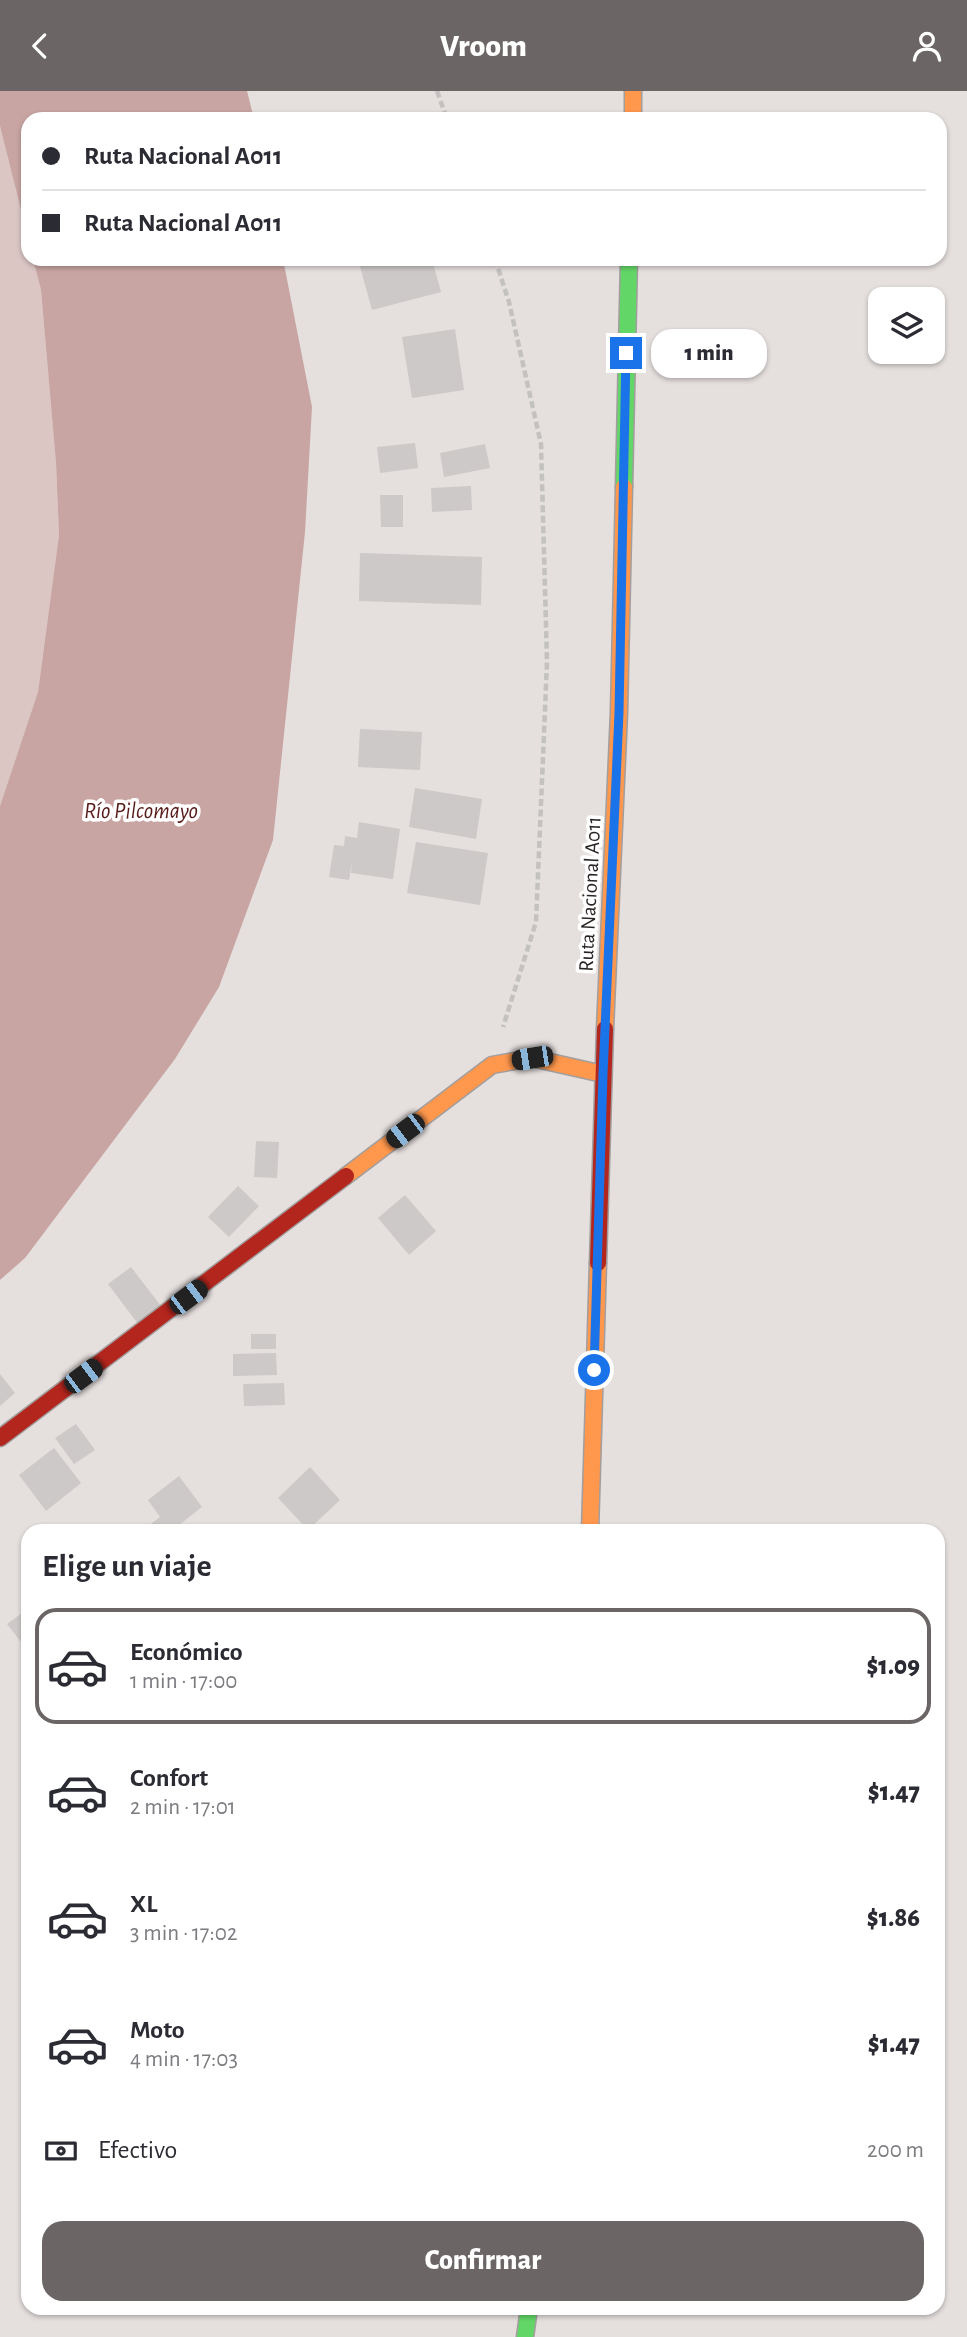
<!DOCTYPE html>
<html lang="es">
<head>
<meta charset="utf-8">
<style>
	body { margin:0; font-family:"Alegreya Sans",sans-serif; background:#f7f7f7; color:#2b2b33; height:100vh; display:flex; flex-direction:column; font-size:26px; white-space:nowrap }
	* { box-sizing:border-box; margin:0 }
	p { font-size:23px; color:#7c7c81 }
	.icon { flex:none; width:38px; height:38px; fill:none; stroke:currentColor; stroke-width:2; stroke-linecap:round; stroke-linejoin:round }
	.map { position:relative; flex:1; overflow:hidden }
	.side { position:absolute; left:21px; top:1433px; width:924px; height:791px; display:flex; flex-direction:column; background:#fff; border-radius:21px; box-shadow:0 2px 5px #0004 }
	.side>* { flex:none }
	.guide { position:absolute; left:21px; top:21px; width:926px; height:154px; border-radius:21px; box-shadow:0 2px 5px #0004; display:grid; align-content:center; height:154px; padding:0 21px; background:#fff }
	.controls { position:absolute; left:868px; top:196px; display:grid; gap:14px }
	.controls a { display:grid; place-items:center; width:77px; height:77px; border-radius:14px; background:#fff; box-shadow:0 2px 5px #0004; font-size:35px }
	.end { position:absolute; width:32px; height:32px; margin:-16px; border:9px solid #1a73e8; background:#fff; box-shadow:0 0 0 4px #fff }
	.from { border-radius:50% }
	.bubble { position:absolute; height:49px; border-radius:21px; background:#fff; box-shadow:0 2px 5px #0004; font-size:23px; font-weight:800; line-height:49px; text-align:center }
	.car { position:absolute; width:21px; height:42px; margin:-21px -10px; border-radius:9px; box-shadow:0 0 5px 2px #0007; background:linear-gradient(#222 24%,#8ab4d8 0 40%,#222 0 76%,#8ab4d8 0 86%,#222 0) }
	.guide b { display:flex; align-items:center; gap:24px; height:66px; font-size:26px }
	.guide b+b { border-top:2px solid #e1e1e2 }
	.guide i { width:18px; height:18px; background:#2b2b33 }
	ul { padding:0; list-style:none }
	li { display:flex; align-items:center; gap:21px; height:116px; margin:0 14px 10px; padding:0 7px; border:4px solid transparent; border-radius:21px }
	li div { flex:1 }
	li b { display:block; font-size:26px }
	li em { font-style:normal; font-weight:800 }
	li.on { border-color:#6b6665 }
	li>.icon { width:63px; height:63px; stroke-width:1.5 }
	h2 { padding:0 21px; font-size:32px; line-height:84px }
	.pay { display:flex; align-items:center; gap:18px; height:77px; padding:0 21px; font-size:26px }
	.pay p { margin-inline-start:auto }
	.cta { display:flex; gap:14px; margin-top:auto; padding:14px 21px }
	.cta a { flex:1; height:80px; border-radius:21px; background:#6b6665; color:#fff; font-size:28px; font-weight:800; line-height:80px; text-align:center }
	header { display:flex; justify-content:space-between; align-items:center; height:91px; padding:0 21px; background:#6b6665; color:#fff; font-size:32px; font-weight:800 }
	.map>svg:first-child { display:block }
	.green { fill:#dbc6c4 }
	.water { fill:#c8a5a2 }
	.building { fill:#cdc9c8 }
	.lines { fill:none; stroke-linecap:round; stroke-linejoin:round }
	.fast-casing { stroke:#a29e9d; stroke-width:19 }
	.slow-casing { stroke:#a29e9d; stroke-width:19 }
	.jam-casing { stroke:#a29e9d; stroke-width:19 }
	.path { stroke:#c4c1c1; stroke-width:4.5; stroke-dasharray:7 3.5; stroke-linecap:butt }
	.fast { stroke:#63d668; stroke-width:16 }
	.slow { stroke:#ff974d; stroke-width:16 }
	.jam { stroke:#b3261e; stroke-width:16 }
	.route { stroke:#1a73e8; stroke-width:9 }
	.labels { text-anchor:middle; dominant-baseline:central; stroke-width:7; stroke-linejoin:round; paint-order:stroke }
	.street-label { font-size:21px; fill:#292524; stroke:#fff }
	.water-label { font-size:23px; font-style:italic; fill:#571b19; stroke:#fff }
</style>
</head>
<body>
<header><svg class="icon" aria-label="back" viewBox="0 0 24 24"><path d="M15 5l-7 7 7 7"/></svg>Vroom<svg class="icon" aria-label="person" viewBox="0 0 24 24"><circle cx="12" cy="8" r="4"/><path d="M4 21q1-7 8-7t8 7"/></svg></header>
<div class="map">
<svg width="967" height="2246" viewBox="0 0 967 2246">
	<rect width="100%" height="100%" fill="#e5dfde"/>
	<path class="green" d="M 0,35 L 28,147 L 28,168 L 33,168 L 41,199 L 56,372 L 59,444 L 38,601 L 0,715 Z"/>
	<path class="water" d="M 0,0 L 247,0 L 254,28 L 28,28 L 28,147 L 0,35 Z
		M 33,168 L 283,168 L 312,316 L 305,441 L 273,749 L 219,896 L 175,968 L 25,1167 L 0,1189 L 0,715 L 38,601 L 59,444 L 56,372 L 41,199 Z"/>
	<path class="building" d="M 376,168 L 432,168 L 441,201 L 372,219 L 359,172 Z
		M 455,238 L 464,299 L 412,307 L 402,246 Z
		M 415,352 L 418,377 L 380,382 L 377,356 Z
		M 485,353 L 490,377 L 444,386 L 440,362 Z
		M 471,395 L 472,419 L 432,421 L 431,397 Z
		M 380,404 L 403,404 L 403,436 L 381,436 Z
		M 360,462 L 482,466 L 481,514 L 359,510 Z
		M 360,638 L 422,641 L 420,679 L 358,676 Z
		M 415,697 L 482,708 L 476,748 L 409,736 Z
		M 359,731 L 400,738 L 393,788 L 351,782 L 352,770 L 349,789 L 329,786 L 334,754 L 344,755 L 345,745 L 357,747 Z
		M 416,751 L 488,762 L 480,814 L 407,802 Z
		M 256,1050 L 279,1051 L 277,1087 L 254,1086 Z
		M 238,1095 L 259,1115 L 229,1146 L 208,1126 Z
		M 405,1104 L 436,1140 L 409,1164 L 378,1127 Z
		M 131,1176 L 161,1215 L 138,1233 L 108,1193 Z
		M 251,1243 L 276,1243 L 276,1258 L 251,1258 Z
		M 276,1262 L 277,1284 L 233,1285 L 233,1263 Z
		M 0,1283 L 15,1302 L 0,1315 Z
		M 284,1292 L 285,1314 L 244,1315 L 243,1293 Z
		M 76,1333 L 95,1359 L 74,1373 L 55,1347 Z
		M 54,1357 L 81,1392 L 46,1420 L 19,1384 Z
		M 310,1376 L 340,1409 L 308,1439 L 278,1407 Z
		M 179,1385 L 202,1416 L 179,1434 L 184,1440 L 142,1440 L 160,1426 L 148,1409 Z
		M 22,1522 L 28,1530 L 28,1546 L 21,1551 L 7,1533 Z"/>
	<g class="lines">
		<defs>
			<path id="fast" d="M 624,396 L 629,168
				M 525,2246 L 529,2217"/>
			<path id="slow" d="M 633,0 L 633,28
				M 605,938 L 619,622 L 624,396
				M 346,1085 L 492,974 L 532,967 L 603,983
				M 590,1440 L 598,1172"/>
			<path id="jam" d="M 598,1172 L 605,938
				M 0,1347 L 346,1085"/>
		</defs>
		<use href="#fast" class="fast-casing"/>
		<use href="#slow" class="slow-casing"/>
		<use href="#jam" class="jam-casing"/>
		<path class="path" d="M 437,0 L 447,28
			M 495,168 L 509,211 L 541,353 L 547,571 L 536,831 L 503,936"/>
		<use href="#fast" class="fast"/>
		<use href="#slow" class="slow"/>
		<use href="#jam" class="jam"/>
	</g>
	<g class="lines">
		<path class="route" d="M 594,1279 L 603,983 L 619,622 L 626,262"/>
	</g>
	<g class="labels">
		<g class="street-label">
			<text transform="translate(590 803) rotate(-87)">Ruta Nacional A011</text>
		</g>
		<g class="water-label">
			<text x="141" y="720">Río Pilcomayo</text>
		</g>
	</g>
</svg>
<div class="controls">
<a><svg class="icon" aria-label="layers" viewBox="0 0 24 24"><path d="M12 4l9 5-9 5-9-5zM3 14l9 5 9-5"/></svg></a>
</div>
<i class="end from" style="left:594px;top:1279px"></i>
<i class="end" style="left:626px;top:262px"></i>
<div class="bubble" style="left:651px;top:238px;width:116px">1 min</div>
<i class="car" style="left:532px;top:967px;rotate:261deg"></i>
<i class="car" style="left:405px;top:1040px;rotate:233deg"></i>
<i class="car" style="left:188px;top:1206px;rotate:53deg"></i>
<i class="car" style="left:83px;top:1285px;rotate:53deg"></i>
<div class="guide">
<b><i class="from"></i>Ruta Nacional A011</b>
<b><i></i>Ruta Nacional A011</b>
</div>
<section class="side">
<h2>Elige un viaje</h2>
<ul>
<li class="on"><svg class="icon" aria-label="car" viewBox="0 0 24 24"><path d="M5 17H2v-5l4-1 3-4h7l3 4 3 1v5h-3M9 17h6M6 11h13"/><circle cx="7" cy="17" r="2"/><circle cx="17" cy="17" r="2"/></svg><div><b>Económico</b><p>1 min · 17:00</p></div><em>$1.09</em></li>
<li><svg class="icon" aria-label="car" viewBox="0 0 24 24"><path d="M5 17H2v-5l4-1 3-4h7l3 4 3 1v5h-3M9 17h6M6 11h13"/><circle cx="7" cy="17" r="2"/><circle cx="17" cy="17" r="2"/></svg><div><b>Confort</b><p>2 min · 17:01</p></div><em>$1.47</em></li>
<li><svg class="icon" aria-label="car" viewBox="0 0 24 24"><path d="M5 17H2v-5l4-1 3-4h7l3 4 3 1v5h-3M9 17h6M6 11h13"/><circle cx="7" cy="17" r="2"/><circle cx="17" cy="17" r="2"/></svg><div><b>XL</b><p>3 min · 17:02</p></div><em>$1.86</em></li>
<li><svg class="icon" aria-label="car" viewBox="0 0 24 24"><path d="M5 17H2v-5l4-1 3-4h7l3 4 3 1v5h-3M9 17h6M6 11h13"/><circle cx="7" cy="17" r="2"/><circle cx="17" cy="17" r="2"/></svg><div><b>Moto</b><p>4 min · 17:03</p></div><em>$1.47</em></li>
</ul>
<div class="pay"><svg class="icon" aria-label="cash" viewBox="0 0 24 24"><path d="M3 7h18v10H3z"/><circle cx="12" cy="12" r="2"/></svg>Efectivo<p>200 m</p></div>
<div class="cta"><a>Confirmar</a></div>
</section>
</div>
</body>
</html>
